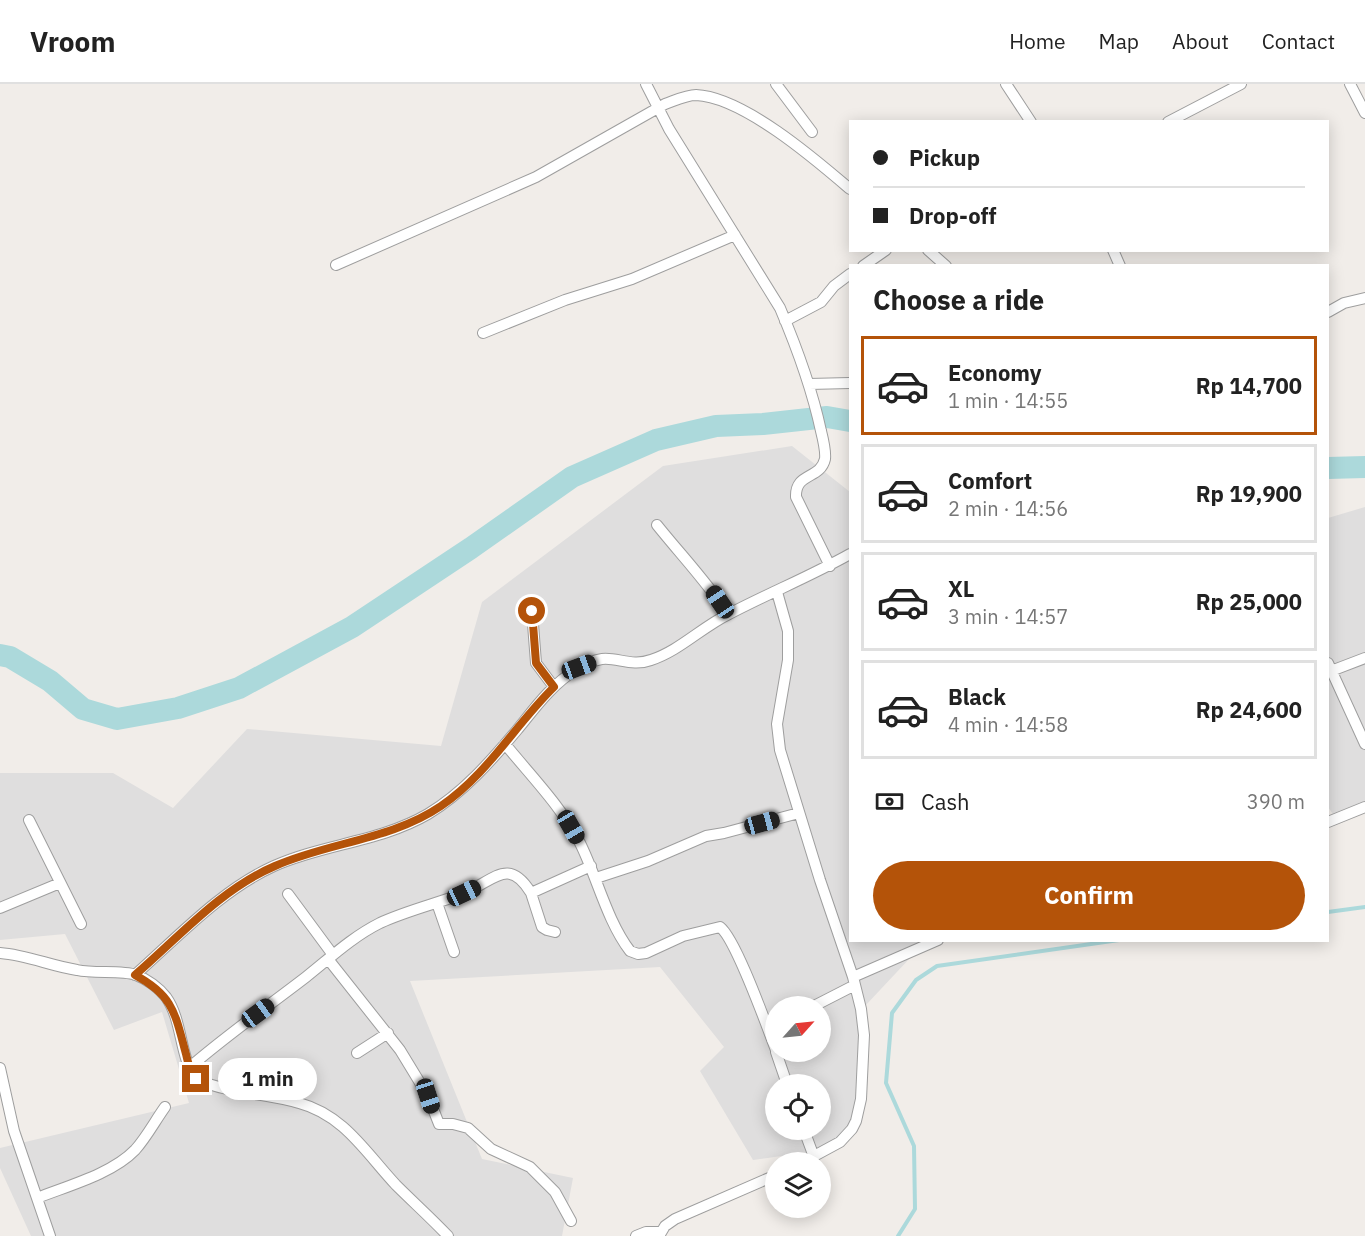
<!DOCTYPE html>
<html lang="en">
<head>
<meta charset="utf-8">
<style>
	body { margin:0; font-family:"IBM Plex Sans",sans-serif; background:#f6f6f6; color:#222; height:100vh; display:flex; flex-direction:column; font-size:22px; white-space:nowrap }
	* { box-sizing:border-box; margin:0 }
	p { font-size:20px; color:#767676 }
	.icon { flex:none; width:33px; height:33px; fill:none; stroke:currentColor; stroke-width:2; stroke-linecap:round; stroke-linejoin:round }
	.map { position:relative; flex:1; overflow:hidden }
	.side { position:absolute; left:849px; top:180px; width:480px; height:678px; display:flex; flex-direction:column; background:#fff; border-radius:0px; box-shadow:0 3px 15px #0003 }
	.side>* { flex:none }
	.hud { position:absolute; left:849px; top:36px; width:480px; height:132px; border-radius:0px; box-shadow:0 3px 15px #0003; display:grid; align-content:center; height:132px; padding:0 24px; background:#fff }
	.needle { width:39px; rotate:63deg }
	.fabs { position:absolute; left:765px; top:912px; display:grid; gap:12px }
	.fabs a { display:grid; place-items:center; width:66px; height:66px; border-radius:50%; background:#fff; box-shadow:0 3px 15px #0003; font-size:30px }
	.end { position:absolute; width:27px; height:27px; margin:-14px; border:8px solid #b45309; background:#fff; box-shadow:0 0 0 3px #fff }
	.from { border-radius:50% }
	.bubble { position:absolute; height:42px; border-radius:21px; background:#fff; box-shadow:0 3px 15px #0003; font-size:20px; font-weight:700; line-height:42px; text-align:center }
	.car { position:absolute; width:18px; height:36px; margin:-18px -9px; border-radius:8px; box-shadow:0 0 4px 2px #0007; background:linear-gradient(#222 24%,#8ab4d8 0 40%,#222 0 76%,#8ab4d8 0 86%,#222 0) }
	.hud b { display:flex; align-items:center; gap:21px; height:57px; font-size:22px }
	.hud b+b { border-top:2px solid #e0e0e0 }
	.hud i { width:15px; height:15px; background:#222 }
	ul { padding:0; list-style:none }
	li { display:flex; align-items:center; gap:18px; height:99px; margin:0 12px 9px; padding:0 12px; border:3px solid #e0e0e0; border-radius:0px }
	li div { flex:1 }
	li b { display:block; font-size:22px }
	li em { font-style:normal; font-weight:700 }
	li.selected { border-color:#b45309 }
	li>.icon { width:54px; height:54px; stroke-width:1.5 }
	h2 { padding:0 24px; font-size:27px; line-height:72px }
	.pay { display:flex; align-items:center; gap:15px; height:66px; padding:0 24px; font-size:22px }
	.pay p { margin-inline-start:auto }
	.action { display:flex; gap:12px; margin-top:auto; padding:12px 24px }
	.action a { flex:1; height:69px; border-radius:36px; background:#b45309; color:#fff; font-size:24px; font-weight:700; line-height:69px; text-align:center }
	header { display:flex; align-items:center; gap:36px; box-sizing:border-box; height:84px; padding:0 30px; background:#fff; border-bottom:2px solid #e0e0e0 }
	header strong { font-size:28px }
	nav { display:flex; gap:33px; margin-inline-start:auto; font-size:21px }
	.map>svg:first-child { display:block }
	.residential { fill:#dfdede; fill-rule:evenodd }
	.lines { fill:none; stroke-linecap:round; stroke-linejoin:round }
	.stream { stroke:#acd9db; stroke-width:4 }
	.river { stroke:#acd9db; stroke-width:22 }
	.minor-casing { stroke:#9e9e9e; stroke-width:12 }
	.minor { stroke:#fff; stroke-width:10 }
	.route { stroke:#b45309; stroke-width:8 }
</style>
</head>
<body>
<header>
<strong>Vroom</strong>
<nav><a>Home</a><a>Map</a><a>About</a><a>Contact</a></nav>
</header>
<div class="map">
<svg width="1365" height="1152" viewBox="0 0 1365 1152">
	<rect width="100%" height="100%" fill="#f1ede9"/>
	<path class="residential" d="M 792,362 L 850,408 L 850,856 L 926,857 L 865,922 L 855,1043 L 840,1064 L 753,1076 L 700,987 L 724,963 L 660,883 L 410,897 L 482,1075 L 573,1094 L 562,1152 L 31,1152 L 0,1084 L 0,1064 L 189,1019 L 162,928 L 114,946 L 65,850 L 0,856 L 0,689 L 113,689 L 173,724 L 247,645 L 441,662 L 482,518 L 663,382 ZM 776,922 L 820,922 L 820,968 L 776,968 ZM 776,1000 L 820,1000 L 820,1046 L 776,1046 Z
		M 1365,423 L 1365,727 L 1337,736 L 1328,723 L 1328,434 Z"/>
	<g class="lines">
		<path class="stream" d="M 1328,828 L 1365,823
			M 898,1152 L 915,1125 L 914,1062 L 886,999 L 892,929 L 916,896 L 937,882 L 1119,856"/>
		<path class="river" d="M 1328,384 L 1365,383
			M 0,571 L 10,573 L 50,597 L 83,625 L 117,635 L 178,624 L 239,604 L 352,543 L 471,464 L 572,393 L 656,356 L 716,342 L 763,340 L 827,333 L 850,337"/>
		<defs>
			<path id="minor" d="M 646,0 L 669,45 L 780,224 C 797,264 812,305 821,347 C 823,355 826,367 825,375 C 820,396 795,388 796,413 L 830,482
				M 776,0 L 812,48
				M 1006,0 L 1031,38
				M 1350,0 L 1365,29
				M 1168,38 L 1241,0
				M 928,166 L 946,182
				M 1113,166 L 1120,182
				M 336,181 L 536,93 L 665,20 C 674,17 686,11 696,11 C 743,13 815,75 850,105
				M 863,182 L 886,166
				M 1328,228 L 1344,219 L 1365,214
				M 785,237 L 821,218 L 834,202 L 850,190
				M 483,249 L 565,216 L 632,195 L 735,151
				M 809,300 L 850,299
				M 657,441 C 681,471 707,498 728,530
				M 777,508 L 788,547 L 788,576 L 777,640 L 780,666 L 820,796 L 853,893 L 861,925 L 864,951 L 861,1015 L 856,1037 L 852,1045 L 840,1058 L 803,1078
				M 532,527 L 536,579 L 554,603
				M 1328,579 L 1365,660
				M 1331,587 L 1365,574
				M 505,660 C 531,692 561,722 580,759 C 597,793 607,837 630,867 L 638,870 L 646,869 L 683,852 L 720,843 C 736,855 767,943 776,966
				M 29,736 L 81,840
				M 1328,738 L 1365,723
				M 596,794 L 648,777 L 706,752 L 724,749 L 799,729
				M 531,809 L 542,843 L 547,846 L 555,848
				M 288,810 L 333,871
				M 437,819 L 454,868
				M 0,824 L 60,799
				M 0,869 C 27,871 51,882 77,886 C 94,890 121,886 136,891 C 147,895 159,904 166,913 C 183,937 179,972 196,995 C 229,1010 266,1009 299,1019 C 344,1031 366,1069 396,1101 C 413,1118 431,1134 448,1152
				M 328,875 L 400,966 L 428,1012 L 439,1040 L 453,1040 L 468,1044 L 491,1065 L 530,1083 L 555,1108 L 571,1137
				M 135,891 C 178,853 221,806 274,782 C 323,760 380,758 428,730 C 463,709 491,677 517,646 C 535,624 551,601 577,585 C 583,581 594,576 602,575 C 617,573 632,583 651,576 C 679,567 702,543 729,530 C 769,509 811,492 850,470
				M 853,893 L 938,856
				M 814,922 L 855,901
				M 776,968 L 787,1000
				M 357,969 L 388,949
				M 190,983 C 227,951 267,923 306,893 C 330,874 352,853 380,839 C 406,827 435,820 462,810 C 493,798 508,771 531,809 L 591,782
				M 0,984 L 14,1047 L 50,1152
				M 804,1046 L 814,1073
				M 37,1114 C 67,1102 112,1090 135,1066 C 146,1054 155,1037 165,1023
				M 636,1152 L 646,1148 L 661,1148
				M 659,1152 L 665,1142 L 675,1135 L 776,1091"/>
		</defs>
		<use href="#minor" class="minor-casing"/>
		<use href="#minor" class="minor"/>
	</g>
	<g class="lines">
		<path class="route" d="M 196,995 C 190,988 188,979 186,970 C 175,930 174,912 135,891 C 179,853 221,805 275,782 C 329,758 391,756 441,722 C 487,691 515,641 554,603 L 536,579 L 532,527"/>
	</g>
</svg>
<div class="fabs">
<a><svg class="needle" viewBox="-14 -14 28 28"><path d="M0-13l5 13h-10z" fill="#e53935"/><path d="M0 13l5-13h-10z" fill="#767676"/></svg></a>
<a><svg class="icon" aria-label="locate" viewBox="0 0 24 24"><circle cx="12" cy="12" r="6"/><path d="M12 2v4M12 18v4M2 12h4M18 12h4"/></svg></a>
<a><svg class="icon" aria-label="layers" viewBox="0 0 24 24"><path d="M12 4l9 5-9 5-9-5zM3 14l9 5 9-5"/></svg></a>
</div>
<i class="end from" style="left:532px;top:527px"></i>
<i class="end" style="left:196px;top:995px"></i>
<div class="bubble" style="left:218px;top:974px;width:99px">1 min</div>
<i class="car" style="left:720px;top:518px;rotate:326deg"></i>
<i class="car" style="left:579px;top:583px;rotate:70deg"></i>
<i class="car" style="left:762px;top:739px;rotate:75deg"></i>
<i class="car" style="left:571px;top:743px;rotate:150deg"></i>
<i class="car" style="left:464px;top:809px;rotate:65deg"></i>
<i class="car" style="left:258px;top:929px;rotate:54deg"></i>
<i class="car" style="left:428px;top:1012px;rotate:162deg"></i>
<div class="hud">
<b><i class="from"></i>Pickup</b>
<b><i></i>Drop-off</b>
</div>
<section class="side">
<h2>Choose a ride</h2>
<ul>
<li class="selected"><svg class="icon" aria-label="car" viewBox="0 0 24 24"><path d="M5 17H2v-5l4-1 3-4h7l3 4 3 1v5h-3M9 17h6M6 11h13"/><circle cx="7" cy="17" r="2"/><circle cx="17" cy="17" r="2"/></svg><div><b>Economy</b><p>1 min · 14:55</p></div><em>Rp 14,700</em></li>
<li><svg class="icon" aria-label="car" viewBox="0 0 24 24"><path d="M5 17H2v-5l4-1 3-4h7l3 4 3 1v5h-3M9 17h6M6 11h13"/><circle cx="7" cy="17" r="2"/><circle cx="17" cy="17" r="2"/></svg><div><b>Comfort</b><p>2 min · 14:56</p></div><em>Rp 19,900</em></li>
<li><svg class="icon" aria-label="car" viewBox="0 0 24 24"><path d="M5 17H2v-5l4-1 3-4h7l3 4 3 1v5h-3M9 17h6M6 11h13"/><circle cx="7" cy="17" r="2"/><circle cx="17" cy="17" r="2"/></svg><div><b>XL</b><p>3 min · 14:57</p></div><em>Rp 25,000</em></li>
<li><svg class="icon" aria-label="car" viewBox="0 0 24 24"><path d="M5 17H2v-5l4-1 3-4h7l3 4 3 1v5h-3M9 17h6M6 11h13"/><circle cx="7" cy="17" r="2"/><circle cx="17" cy="17" r="2"/></svg><div><b>Black</b><p>4 min · 14:58</p></div><em>Rp 24,600</em></li>
</ul>
<div class="pay"><svg class="icon" aria-label="cash" viewBox="0 0 24 24"><path d="M3 7h18v10H3z"/><circle cx="12" cy="12" r="2"/></svg>Cash<p>390 m</p></div>
<div class="action"><a>Confirm</a></div>
</section>
</div>
</body>
</html>
